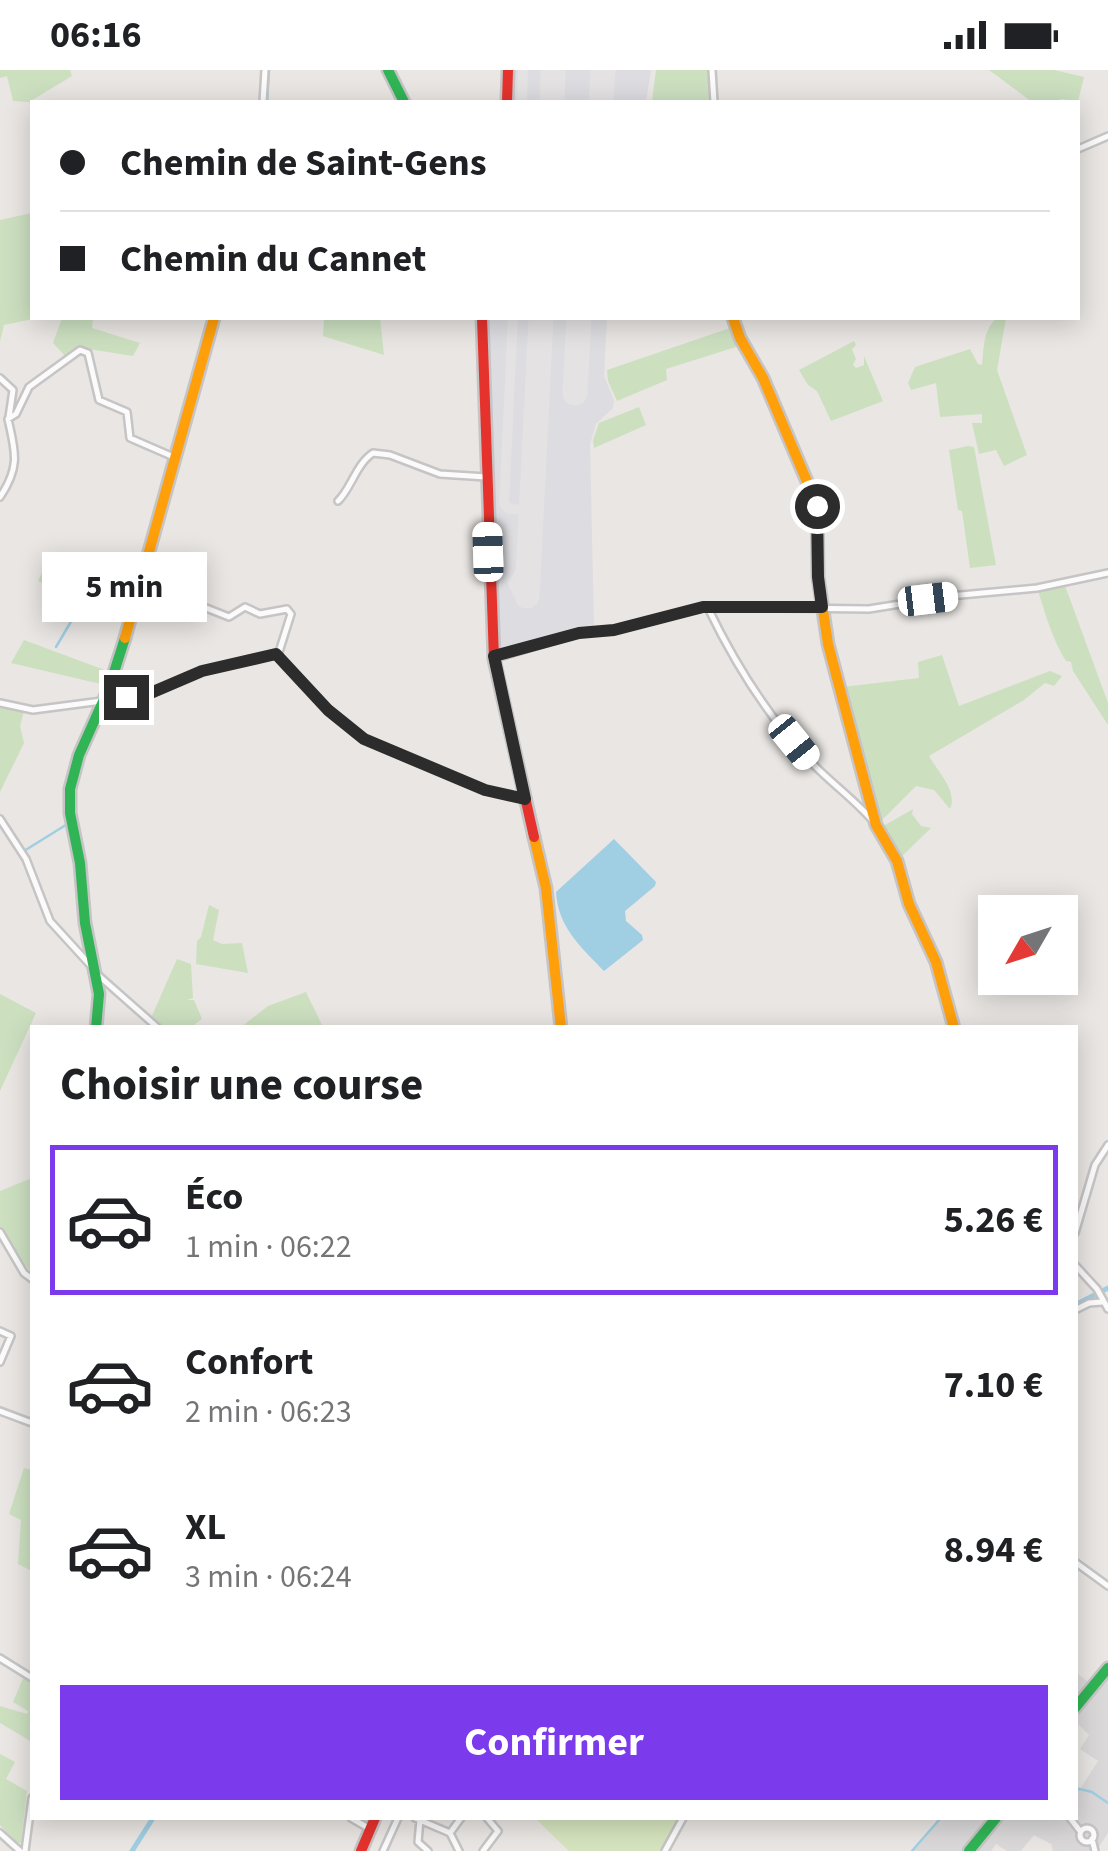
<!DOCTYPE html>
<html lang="fr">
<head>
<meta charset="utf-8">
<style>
	body { margin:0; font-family:"Source Sans 3",sans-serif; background:#f6f6f6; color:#202124; height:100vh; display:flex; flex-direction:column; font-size:38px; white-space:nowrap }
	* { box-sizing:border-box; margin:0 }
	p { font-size:32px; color:#757577 }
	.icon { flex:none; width:55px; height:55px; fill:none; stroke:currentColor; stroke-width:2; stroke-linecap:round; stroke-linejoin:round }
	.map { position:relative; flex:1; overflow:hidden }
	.panel { position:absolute; left:30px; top:955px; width:1048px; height:795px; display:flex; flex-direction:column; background:#fff; border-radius:0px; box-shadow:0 5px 25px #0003 }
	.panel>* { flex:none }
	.top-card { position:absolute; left:30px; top:30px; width:1050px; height:220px; border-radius:0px; box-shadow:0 5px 25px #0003; display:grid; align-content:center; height:220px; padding:0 30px; background:#fff }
	.needle { width:65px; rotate:231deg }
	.fabs { position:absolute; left:978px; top:825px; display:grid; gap:20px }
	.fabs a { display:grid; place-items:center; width:100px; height:100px; border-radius:0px; background:#fff; box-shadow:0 5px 25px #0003; font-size:50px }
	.end { position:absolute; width:45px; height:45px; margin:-22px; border:12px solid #2c2c2c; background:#fff; box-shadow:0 0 0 5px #fff }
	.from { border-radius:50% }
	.bubble { position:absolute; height:70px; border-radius:0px; background:#fff; box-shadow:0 5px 25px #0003; font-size:32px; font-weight:700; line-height:70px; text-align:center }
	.car { position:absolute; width:30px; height:60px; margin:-30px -15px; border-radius:12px; box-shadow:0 0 8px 2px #0007; background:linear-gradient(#fff 24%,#345 0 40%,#fff 0 76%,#345 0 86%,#fff 0) }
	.top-card b { display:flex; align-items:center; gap:35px; height:95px; font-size:38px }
	.top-card b+b { border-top:2px solid #e0e0e0 }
	.top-card i { width:25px; height:25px; background:#202124 }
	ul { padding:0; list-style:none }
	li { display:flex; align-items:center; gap:30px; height:150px; margin:0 20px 15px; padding:0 10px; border:5px solid transparent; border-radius:0px }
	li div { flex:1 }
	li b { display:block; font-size:38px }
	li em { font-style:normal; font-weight:700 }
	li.current { border-color:#7c3aed }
	li>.icon { width:90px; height:90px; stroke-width:1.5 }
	h2 { padding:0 30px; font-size:45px; line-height:120px }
	.action { display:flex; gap:20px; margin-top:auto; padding:20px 30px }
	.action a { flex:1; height:115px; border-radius:0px; background:#7c3aed; color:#fff; font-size:40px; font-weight:700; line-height:115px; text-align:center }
	.status { display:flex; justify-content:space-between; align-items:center; height:70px; padding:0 50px; background:#fff; direction:ltr }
	.status svg { height:28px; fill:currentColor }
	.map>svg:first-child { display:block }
	.industrial { fill:#dad8d9 }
	.airport { fill:#dddce0 }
	.green { fill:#cce0c0 }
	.pitch { fill:#d5e4be }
	.water { fill:#a0cee2 }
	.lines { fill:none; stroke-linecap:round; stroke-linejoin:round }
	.stream { stroke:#a0cee2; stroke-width:2.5 }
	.canal { stroke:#a0cee2; stroke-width:5 }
	.taxiway { stroke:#e4e2e2; stroke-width:10 }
	.runway { stroke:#e4e2e2; stroke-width:25 }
	.street-casing { stroke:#c6c4c5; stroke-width:10 }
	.fast-casing { stroke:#c6c4c5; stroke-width:15 }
	.slow-casing { stroke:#c6c4c5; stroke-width:15 }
	.jam-casing { stroke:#c6c4c5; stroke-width:15 }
	.street { stroke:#fcfbfb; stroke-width:5 }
	.fast { stroke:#30b455; stroke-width:10 }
	.slow { stroke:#ff9f0a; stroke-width:10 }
	.jam { stroke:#e5322d; stroke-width:10 }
	.route { stroke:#2c2c2c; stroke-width:12 }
</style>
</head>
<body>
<div class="status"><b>06:16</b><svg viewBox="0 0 49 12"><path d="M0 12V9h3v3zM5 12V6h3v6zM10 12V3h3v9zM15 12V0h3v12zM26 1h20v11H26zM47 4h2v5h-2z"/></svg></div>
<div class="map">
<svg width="1108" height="1781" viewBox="0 0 1108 1781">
	<rect width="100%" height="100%" fill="#e9e6e3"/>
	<path class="industrial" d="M 1075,1602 L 1094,1616 L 1108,1608 L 1108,1763 L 1096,1781 L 1053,1781 L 1051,1774 L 1034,1765 L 1021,1781 L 1007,1781 L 996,1774 L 991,1781 L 914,1781 L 942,1748 L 1075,1748 L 1075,1719 L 1080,1719 L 1098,1691 L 1080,1679 L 1089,1665 L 1075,1651 L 1075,1644 L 1086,1632 L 1075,1623 Z"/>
	<path class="airport" d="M 513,0 L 651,0 L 646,32 L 511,32 Z
		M 489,248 L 607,248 L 604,306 L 614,330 L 613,338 L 596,354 L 590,374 L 594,558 L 505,580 L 498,576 L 487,320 Z"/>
	<path class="green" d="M 0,0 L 70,0 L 72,6 L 29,32 L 13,31 L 7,6 L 0,8 Z
		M 656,0 L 709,0 L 711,32 L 652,32 Z
		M 989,0 L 1054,0 L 1084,7 L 1078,31 L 1061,29 L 1057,32 L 1032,32 Z
		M 32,143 L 32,248 L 38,248 L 4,255 L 0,271 L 0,150 Z
		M 62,248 L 93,248 L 92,258 L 140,273 L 133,286 L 82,278 L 67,288 L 53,273 Z
		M 324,248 L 380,248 L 384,285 L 323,266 Z
		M 997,248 L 1006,248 L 997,300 L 1027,385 L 1004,396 L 996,380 L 979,384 L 972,353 L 982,353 L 982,344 L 940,347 L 936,313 L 911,320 L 908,313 L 915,297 L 970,279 L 978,294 L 982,295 C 984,277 983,260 997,248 Z
		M 733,257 L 739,276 L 666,299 L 667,310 L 617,331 L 608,311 L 607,300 Z
		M 854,271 L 856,275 L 852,279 L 856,289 L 853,295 L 856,298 L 864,295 L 864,286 L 883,331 L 831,351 L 817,321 L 808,315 L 799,300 Z
		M 639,337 L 646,355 L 594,378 L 593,370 L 599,353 Z
		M 968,376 L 974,377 L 996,495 L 970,498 L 962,441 L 958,440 L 949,380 Z
		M 48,490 L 75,502 L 78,499 L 89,503 L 77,529 L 38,511 Z
		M 1064,513 L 1108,633 L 1108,655 L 1073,601 L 1071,592 L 1066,591 C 1052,569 1046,545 1038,521 Z
		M 24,570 L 110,602 L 105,615 L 11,593 Z
		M 942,585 L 959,636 L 1050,601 L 1062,606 L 1054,616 L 1045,613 L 1024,630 L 929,686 C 938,702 958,721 950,739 L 934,720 L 916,716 L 879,753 L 842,617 L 919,608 L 918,592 Z
		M 0,635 L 24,641 L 20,656 L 24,673 L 0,722 Z
		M 913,739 L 912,744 L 921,756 L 931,758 L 897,791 L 880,758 Z
		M 209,835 L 219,840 L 213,870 L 222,874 L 242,873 L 248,903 L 196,894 L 197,871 L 201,867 Z
		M 177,889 L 191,894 L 193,928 L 187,930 L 194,930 L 202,949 L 195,954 L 196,957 L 161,958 L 151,948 Z
		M 306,922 L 323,957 L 241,957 L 268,936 Z
		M 0,924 L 36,943 L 0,1021 Z
		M 32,1108 L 32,1205 L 0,1156 L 0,1121 Z
		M 24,1398 L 32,1400 L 32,1501 L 18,1494 L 21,1450 L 9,1444 Z
		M 24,1606 L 32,1610 L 32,1672 L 0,1653 L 0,1636 L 27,1644 L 28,1641 L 13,1632 Z
		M 0,1684 L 15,1692 L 6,1709 L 27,1721 L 21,1773 L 16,1772 L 0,1755 Z"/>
	<path class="pitch" d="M 535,1748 L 682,1748 L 663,1781 L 569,1781 Z"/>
	<path class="water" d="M 614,769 L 656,812 L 655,816 L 625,841 L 626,851 L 642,865 L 643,870 L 604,901 C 580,876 558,857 556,822 Z"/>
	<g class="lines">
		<path class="stream" d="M 267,32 L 269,0
			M 56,577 L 89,521 L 94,500
			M 24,781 L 69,753
			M 1075,1718 L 1092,1722 L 1108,1733
			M 912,1781 L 939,1750"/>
		<path class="canal" d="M 1075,1235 L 1108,1218
			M 132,1781 L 153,1748"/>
		<path class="taxiway" d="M 522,32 L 523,0
			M 513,248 L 504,433 L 509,439 L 532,440
			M 527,523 L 518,523 L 513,513 L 530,487"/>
		<path class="runway" d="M 552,32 L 553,0
			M 601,32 L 603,0
			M 575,323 L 579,248
			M 527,526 L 541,248"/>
		<defs>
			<path id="street" d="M 712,0 L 714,32
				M 263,32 L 265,0
				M 1078,79 L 1108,66
				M 0,308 L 13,320 L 9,347
				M 0,427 C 21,396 15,381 8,349 L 16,344 L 29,317 L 80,280 L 88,283 L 99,330 L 127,342 L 130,368 L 176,388
				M 338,431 C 351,419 356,394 373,383 L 390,385 L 440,404 L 486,407
				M 141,521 L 191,532 L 229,547 L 245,537 L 260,544 L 287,539 L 291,544 L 279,582
				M 708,538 C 735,594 768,647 811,692 C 831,713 854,729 873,751
				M 496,588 L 579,563 L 614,560 L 703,537 L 869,539 L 950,526 L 1037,518 L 1108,503
				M 0,633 L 33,640 L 117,629 L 153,622 L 203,601 L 275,583 L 328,640 L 365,669 L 485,720 L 522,729
				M 0,749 L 26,789 L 50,851 L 92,897
				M 98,905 L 158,958
				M 0,1162 L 24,1203 L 32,1209
				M 1075,1163 L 1095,1095 L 1108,1075
				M 1075,1195 L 1097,1219 L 1108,1239
				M 1075,1240 L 1089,1233 L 1102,1232
				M 0,1261 L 11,1266 L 0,1292
				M 0,1341 L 32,1353
				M 1075,1492 L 1108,1516
				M 0,1588 L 32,1608
				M 351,1748 L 370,1759
				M 415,1748 L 450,1763 L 459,1781
				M 1070,1748 L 1080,1761
				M 420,1750 L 418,1772 L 428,1781
				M1080 1765a7 7 0 1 1 14 0a7 7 0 1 1-14 0Z
				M 0,1763 L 20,1781
				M 450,1763 L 461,1748
				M 1092,1769 L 1095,1781
				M 25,1781 L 32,1728
				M 383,1781 L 398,1748
				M 483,1781 L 498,1761 L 487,1748
				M 665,1781 L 683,1748"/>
			<path id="fast" d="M 388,0 L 404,32
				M 96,958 L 99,924 L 85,853 L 80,793 L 70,743 L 70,719 L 79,685 L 109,618 L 125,568
				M 1075,1638 L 1108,1598
				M 969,1781 L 996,1748"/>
			<path id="slow" d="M 733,248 L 740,268 L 763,308 L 817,435 L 818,507 L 828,574 L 876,755 L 897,791 L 909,834 L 936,892 L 954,958
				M 125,568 L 214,248
				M 534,767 L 546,818 L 561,958"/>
			<path id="jam" d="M 507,32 L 508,0
				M 482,248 L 494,589 L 534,767
				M 361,1781 L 375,1748"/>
		</defs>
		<use href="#street" class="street-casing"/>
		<use href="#fast" class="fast-casing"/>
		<use href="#slow" class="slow-casing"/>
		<use href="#jam" class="jam-casing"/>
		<use href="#street" class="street"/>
		<use href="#fast" class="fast"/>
		<use href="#slow" class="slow"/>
		<use href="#jam" class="jam"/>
	</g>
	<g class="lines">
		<path class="route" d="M 126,627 L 153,622 L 202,601 L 276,584 L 328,640 L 364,669 L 485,720 L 525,729 L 494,586 L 579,563 L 614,560 L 703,537 L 822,537 L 818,507 L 817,436"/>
	</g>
</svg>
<div class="fabs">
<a><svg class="needle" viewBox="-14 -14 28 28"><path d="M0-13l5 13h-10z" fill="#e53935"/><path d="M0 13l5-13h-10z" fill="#757577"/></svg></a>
</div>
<i class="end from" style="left:817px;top:436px"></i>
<i class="end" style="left:126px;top:627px"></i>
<div class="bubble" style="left:42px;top:482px;width:165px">5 min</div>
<i class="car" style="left:488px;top:482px;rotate:358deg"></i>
<i class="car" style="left:928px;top:529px;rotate:83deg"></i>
<i class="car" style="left:794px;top:672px;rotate:141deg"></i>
<div class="top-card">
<b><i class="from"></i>Chemin de Saint-Gens</b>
<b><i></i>Chemin du Cannet</b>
</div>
<section class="panel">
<h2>Choisir une course</h2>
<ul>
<li class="current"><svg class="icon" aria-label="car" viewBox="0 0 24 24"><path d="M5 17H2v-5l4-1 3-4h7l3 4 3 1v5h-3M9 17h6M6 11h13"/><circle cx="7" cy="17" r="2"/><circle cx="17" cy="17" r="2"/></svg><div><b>Éco</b><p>1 min · 06:22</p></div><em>5.26 €</em></li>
<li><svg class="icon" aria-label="car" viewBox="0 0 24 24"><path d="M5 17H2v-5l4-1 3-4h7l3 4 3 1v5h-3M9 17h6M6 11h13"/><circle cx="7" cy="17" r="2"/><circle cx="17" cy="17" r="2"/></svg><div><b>Confort</b><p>2 min · 06:23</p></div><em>7.10 €</em></li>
<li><svg class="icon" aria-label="car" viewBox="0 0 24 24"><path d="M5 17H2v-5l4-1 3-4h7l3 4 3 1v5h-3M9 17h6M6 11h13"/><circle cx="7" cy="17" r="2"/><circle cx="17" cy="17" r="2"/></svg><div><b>XL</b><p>3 min · 06:24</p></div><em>8.94 €</em></li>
</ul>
<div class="action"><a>Confirmer</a></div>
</section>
</div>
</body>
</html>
